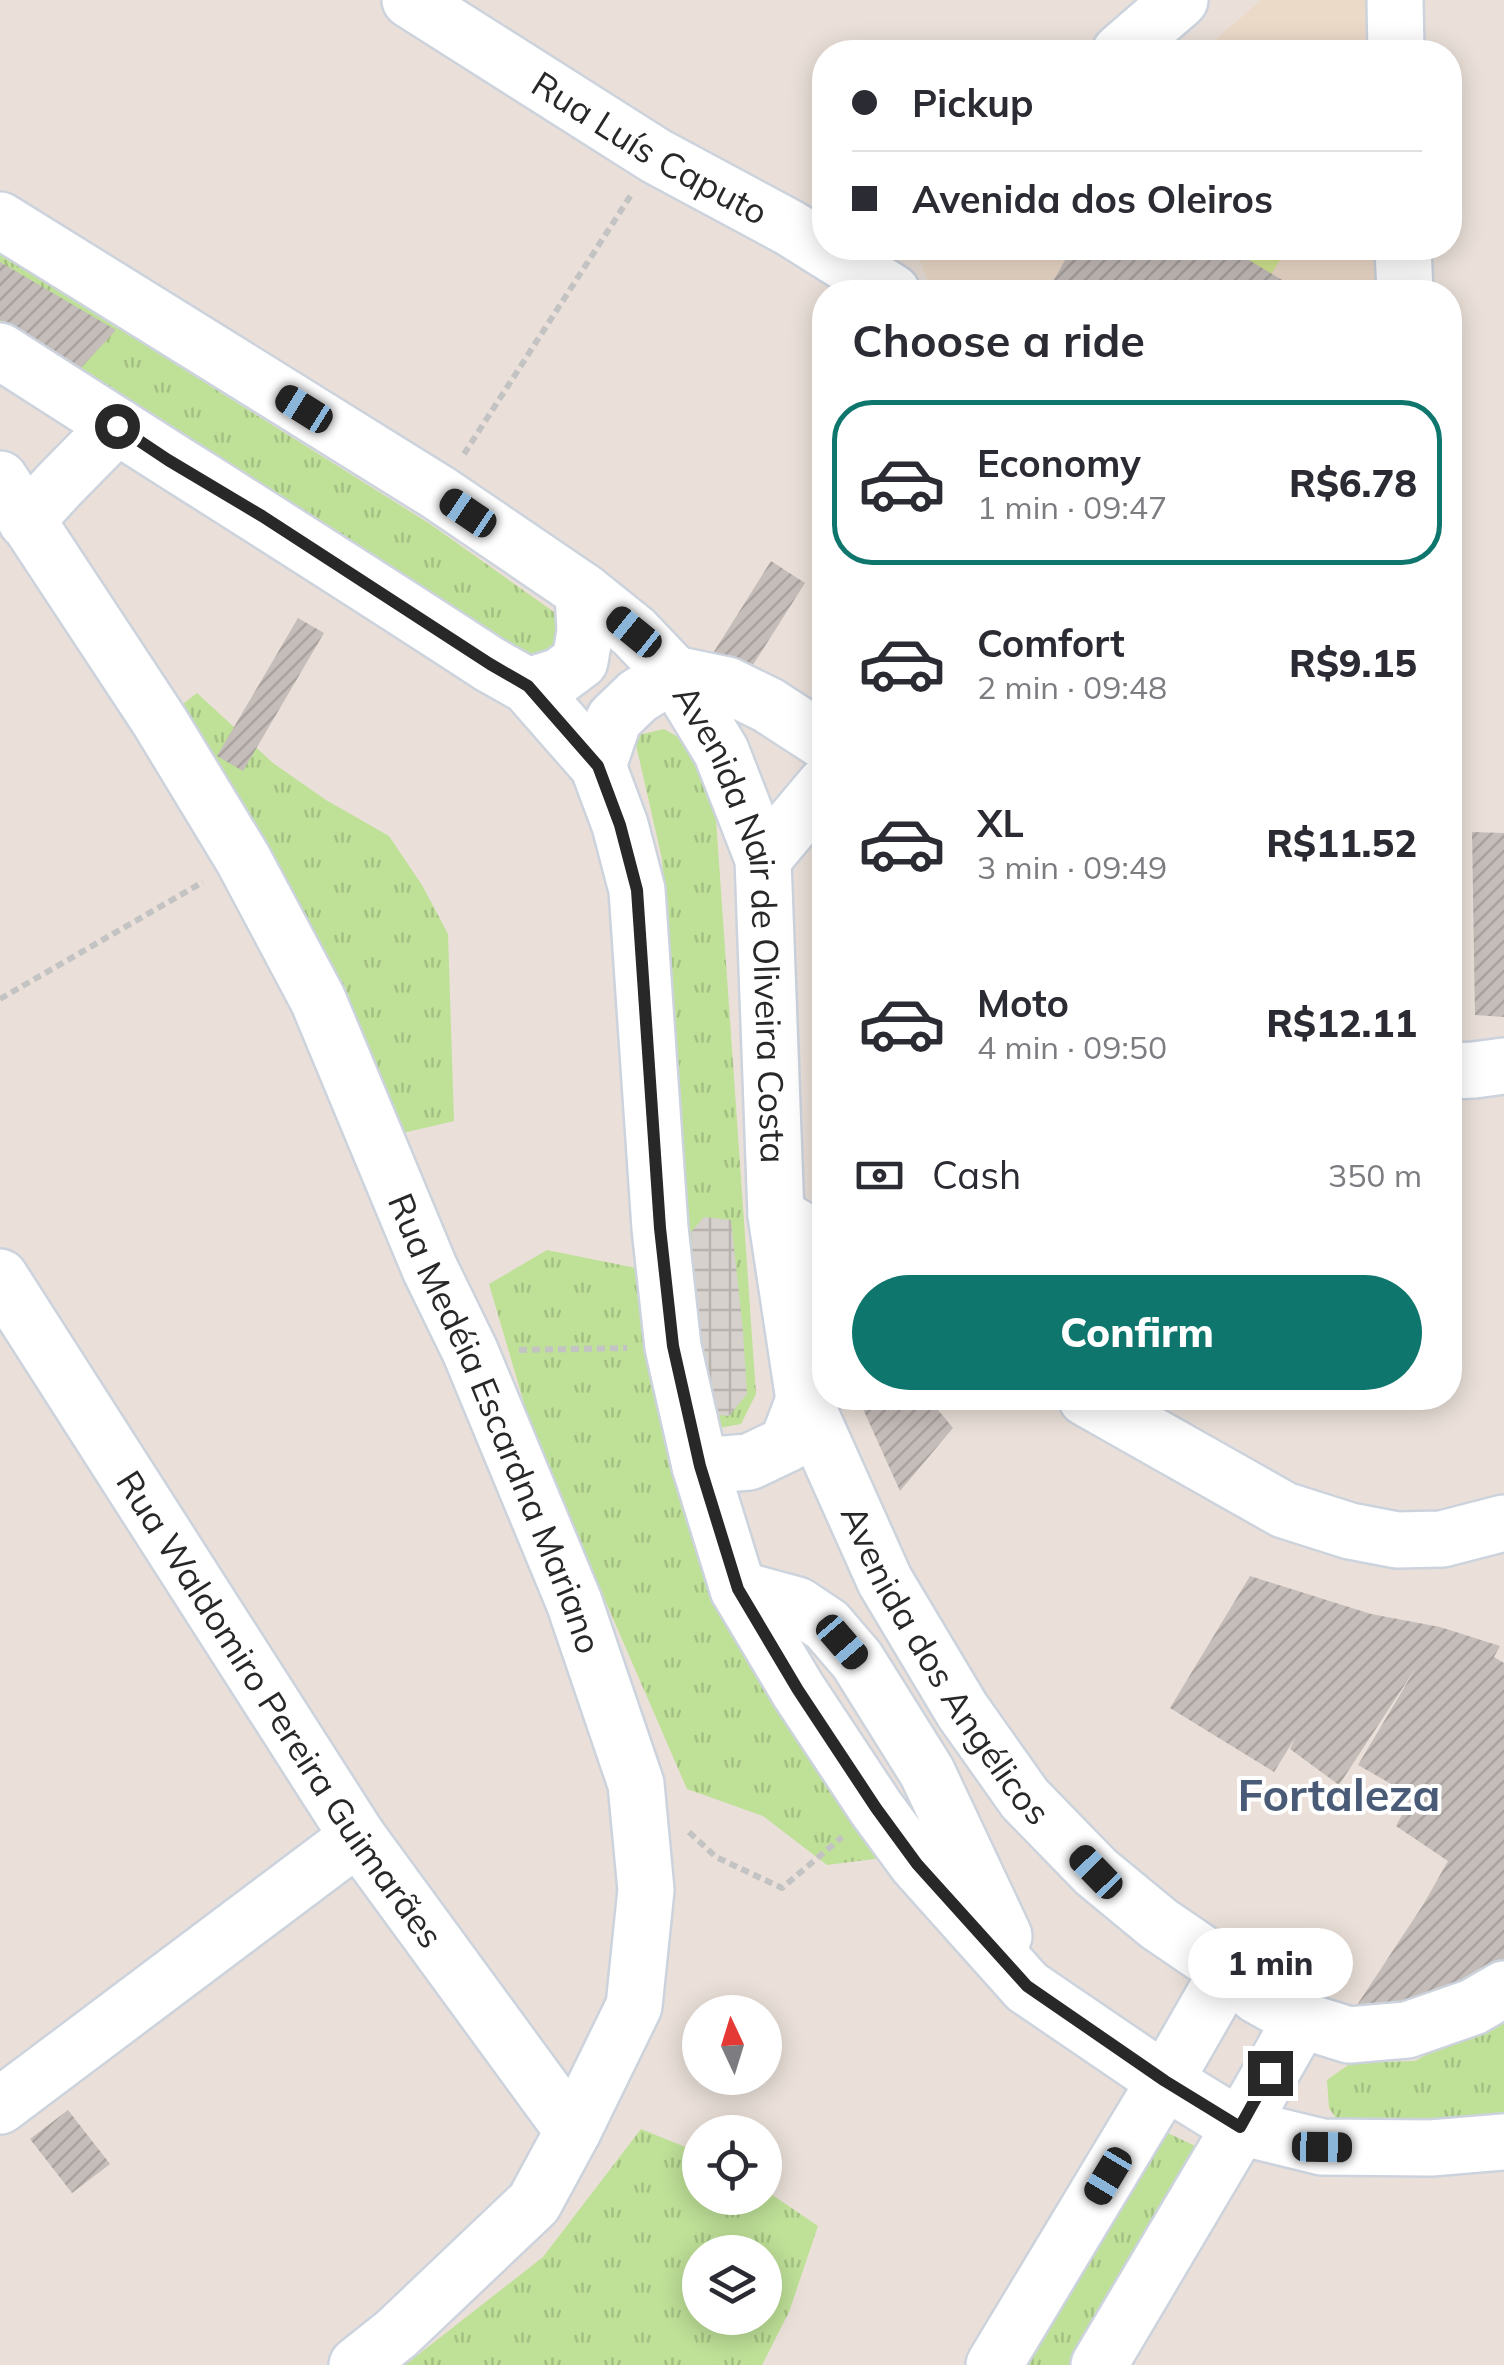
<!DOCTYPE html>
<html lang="en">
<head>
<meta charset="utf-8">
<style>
	body { margin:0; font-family:Mulish,sans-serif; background:#f2f2f3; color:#2b2b33; height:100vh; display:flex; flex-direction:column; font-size:38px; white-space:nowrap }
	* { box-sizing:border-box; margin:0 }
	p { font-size:32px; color:#7c7c81 }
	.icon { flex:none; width:55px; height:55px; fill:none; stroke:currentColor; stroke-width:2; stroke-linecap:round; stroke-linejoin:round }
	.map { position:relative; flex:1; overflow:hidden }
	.sheet { position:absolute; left:812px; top:280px; width:650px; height:1130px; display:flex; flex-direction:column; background:#fff; border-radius:40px; box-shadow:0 5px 25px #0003 }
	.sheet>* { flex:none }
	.hud { position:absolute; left:812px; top:40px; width:650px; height:220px; border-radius:40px; box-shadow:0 5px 25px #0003; display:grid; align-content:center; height:220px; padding:0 40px; background:#fff }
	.needle { width:65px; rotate:356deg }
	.tools { position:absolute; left:682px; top:1995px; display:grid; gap:20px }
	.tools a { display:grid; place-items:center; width:100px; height:100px; border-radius:50%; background:#fff; box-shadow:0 5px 25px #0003; font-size:50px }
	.end { position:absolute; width:45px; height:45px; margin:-22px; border:12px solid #282828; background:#fff; box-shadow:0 0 0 5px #fff }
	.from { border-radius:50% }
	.bubble { position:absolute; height:70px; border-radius:35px; background:#fff; box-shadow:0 5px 25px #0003; font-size:32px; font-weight:800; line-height:70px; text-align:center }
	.car { position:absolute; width:30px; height:60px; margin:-30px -15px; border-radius:12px; box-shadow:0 0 8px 2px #0007; background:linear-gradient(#222 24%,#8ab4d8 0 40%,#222 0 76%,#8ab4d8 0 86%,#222 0) }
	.hud b { display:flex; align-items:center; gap:35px; height:95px; font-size:38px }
	.hud b+b { border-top:2px solid #e1e1e2 }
	.hud i { width:25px; height:25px; background:#2b2b33 }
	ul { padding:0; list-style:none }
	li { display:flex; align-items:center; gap:30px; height:165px; margin:0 20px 15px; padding:0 20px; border:5px solid transparent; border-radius:40px }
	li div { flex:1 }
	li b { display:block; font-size:38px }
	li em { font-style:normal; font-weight:800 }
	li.active { border-color:#0f766e }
	li>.icon { width:90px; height:90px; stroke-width:1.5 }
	h2 { padding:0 40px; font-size:45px; line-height:120px }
	.pay { display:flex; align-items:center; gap:25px; height:110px; padding:0 40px; font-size:38px }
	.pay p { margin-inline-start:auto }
	.cta { display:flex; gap:20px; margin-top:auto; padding:20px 40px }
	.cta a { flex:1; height:115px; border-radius:60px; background:#0f766e; color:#fff; font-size:40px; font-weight:800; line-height:115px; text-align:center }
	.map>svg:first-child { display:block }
	.education { fill:#ecdac9 }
	.grass { fill:url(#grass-tufts); fill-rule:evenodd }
	.pitch { fill:#d3e792 }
	.plaza { fill:url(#plaza-grid) }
	.building { fill:url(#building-hatch) }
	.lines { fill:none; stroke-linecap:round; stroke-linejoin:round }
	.minor-casing { stroke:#ccd3dd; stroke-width:60 }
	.path { stroke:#c3c3c3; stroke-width:6; stroke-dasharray:8 5; stroke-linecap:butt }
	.minor { stroke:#fff; stroke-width:55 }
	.route { stroke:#282828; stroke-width:12 }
	.labels { text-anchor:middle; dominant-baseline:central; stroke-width:8; stroke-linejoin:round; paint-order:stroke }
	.street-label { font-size:35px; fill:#282828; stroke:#fff }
	.district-label { font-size:45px; font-weight:bold; fill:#4a5b77; stroke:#fff }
</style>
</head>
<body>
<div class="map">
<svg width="1504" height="2365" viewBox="0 0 1504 2365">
	<defs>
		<pattern id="grass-tufts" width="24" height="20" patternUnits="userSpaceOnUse" patternTransform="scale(2.5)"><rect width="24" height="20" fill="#bee097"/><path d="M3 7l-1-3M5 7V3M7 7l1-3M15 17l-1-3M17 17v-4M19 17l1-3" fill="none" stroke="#a3c082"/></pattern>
		<pattern id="plaza-grid" width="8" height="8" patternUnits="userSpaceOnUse" patternTransform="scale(2.5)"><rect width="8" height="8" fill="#d6d1cc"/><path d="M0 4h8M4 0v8" fill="none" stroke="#b8b3af"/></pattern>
		<pattern id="building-hatch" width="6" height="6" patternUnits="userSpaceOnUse" patternTransform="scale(2.5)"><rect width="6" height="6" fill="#c5bdb9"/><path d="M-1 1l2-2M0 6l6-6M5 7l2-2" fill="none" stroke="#a9a29f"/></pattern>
	</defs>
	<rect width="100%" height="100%" fill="#eae0d9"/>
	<path class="education" d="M 1261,0 L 1365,0 L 1369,52 L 1201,52 Z
		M 915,248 L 1380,248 L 1383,292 L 942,292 L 929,284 Z"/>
	<path class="grass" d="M 0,254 L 430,524 L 568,622 L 561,645 L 540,662 L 498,641 L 344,538 L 211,458 L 0,324 Z
		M 197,693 L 273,763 L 326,800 L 389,836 L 422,885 L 448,934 L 454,1121 L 403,1133 L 160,722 Z
		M 664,729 L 692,745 L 715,805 L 756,1394 L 741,1424 L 714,1429 L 695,1384 L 662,859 L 634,736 Z
		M 547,1250 L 646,1270 L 661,1425 L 708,1557 L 890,1857 L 827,1865 L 763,1816 L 687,1789 L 533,1434 L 489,1284 Z
		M 1504,2010 L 1504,2119 L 1347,2134 L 1329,2108 L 1327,2080 L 1351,2063 L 1415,2061 Z
		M 1157,2128 L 1210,2153 L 1072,2365 L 1008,2365 Z
		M 641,2129 L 700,2153 L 700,2198 L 765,2198 L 765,2190 L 818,2226 L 789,2312 L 762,2365 L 405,2365 L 543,2257 ZM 765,2252 L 765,2318 L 700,2318 L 700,2252 Z"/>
	<path class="pitch" d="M 1223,248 L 1287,248 L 1269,278 Z"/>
	<path class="plaza" d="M 704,1217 L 731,1220 L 743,1331 L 747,1394 L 729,1416 L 707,1414 L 701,1367 L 691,1232 Z"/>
	<path class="building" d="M 1072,248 L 1229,248 L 1302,292 L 1047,292 Z
		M 0,262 L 116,330 L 80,369 L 0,320 Z
		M 771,561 L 805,583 L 744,679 L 710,658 Z
		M 298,618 L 324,633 L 243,771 L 217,756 Z
		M 1472,832 L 1504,833 L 1504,1017 L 1475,1015 Z
		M 858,1398 L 928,1398 L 953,1428 L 900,1491 Z
		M 1250,1576 L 1371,1614 L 1440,1627 L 1500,1646 L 1494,1657 L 1504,1663 L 1504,1963 L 1395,2022 L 1357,2005 L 1423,1905 L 1448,1861 L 1396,1826 L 1412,1796 L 1358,1765 L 1417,1666 L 1339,1785 L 1290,1749 L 1295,1738 L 1274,1772 L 1170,1708 Z
		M 68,2110 L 110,2164 L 72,2193 L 30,2139 Z"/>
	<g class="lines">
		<defs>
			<g id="minor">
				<path id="s1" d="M 410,0 L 656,156 L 790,228 L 892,292"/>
				<path d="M 1395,0 L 1396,52"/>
				<path d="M 1120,52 L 1180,0"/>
				<path id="s2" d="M 0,220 L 439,493 L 583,591 L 634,632 L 674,674 L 721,751 L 763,859 L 776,1215 L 804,1400 L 885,1581 L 962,1710 L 1025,1799 L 1096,1872 L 1159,1924 L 1228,1971 L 1258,1996 L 1301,2020 L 1349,2035 L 1407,2030 L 1473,2007 L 1504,1989"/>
				<path d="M 1403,248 L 1405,292"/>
				<path d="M 0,351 C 163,456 327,558 489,664 L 528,686 L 598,766 L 620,825 L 637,890 L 660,1228 L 673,1347 L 700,1466 L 738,1589 L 798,1690 L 876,1808 L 917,1864 L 1027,1987 L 1165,2081 L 1240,2127 L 1322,2147 L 1431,2148 L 1504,2142"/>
				<path id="s3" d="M 0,479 L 160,722 L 243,859 L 318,1000 L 430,1269 L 470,1351 L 574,1602 L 636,1784 L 646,1890 L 634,2006 L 573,2131 L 534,2203 L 396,2334 L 357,2365"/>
				<path d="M 26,521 L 59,485 L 117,426"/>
				<path d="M 528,686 L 560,676 L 580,661 L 585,632 L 583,591"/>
				<path d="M 598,766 L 614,719 L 638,696 L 674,674 L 727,685 L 768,705 L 825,742"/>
				<path d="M 763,859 L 825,785"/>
				<path d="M 1450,1071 L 1474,1070 L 1504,1066"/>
				<path d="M 776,1215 L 825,1244"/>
				<path id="s4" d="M 0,1277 L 358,1837 L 573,2131"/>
				<path d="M 1086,1398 L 1284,1510 L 1350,1531 L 1397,1540 L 1442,1539 L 1504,1523"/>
				<path d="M 700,1466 L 749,1462 L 787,1444 L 804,1400"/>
				<path d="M 738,1589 L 797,1605 L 827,1625 L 857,1660 L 927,1772 L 1004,1936"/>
				<path d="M 0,2106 L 358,1837"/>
				<path d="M 994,2365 L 1165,2081 L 1228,1971"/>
				<path d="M 1099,2365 L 1240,2127 L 1301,2020"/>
			</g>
		</defs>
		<use href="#minor" class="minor-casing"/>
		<path class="path" d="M 464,454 L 631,195
			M 0,999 L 203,882
			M 519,1350 L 627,1348
			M 689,1832 L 716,1857 L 782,1888 L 842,1837"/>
		<use href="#minor" class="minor"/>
	</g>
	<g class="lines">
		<path class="route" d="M 117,426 L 168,460 L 262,516 L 490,664 L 528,686 L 598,766 L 620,825 L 637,890 L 660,1228 L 673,1346 L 700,1466 L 738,1589 L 798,1690 L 876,1808 L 917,1864 L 1027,1986 L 1165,2081 L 1240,2127 L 1270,2073"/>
	</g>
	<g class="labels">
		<g class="street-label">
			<text stroke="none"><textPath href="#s1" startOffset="282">Rua Luís Caputo</textPath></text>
			<text stroke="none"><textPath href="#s2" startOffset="1078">Avenida Nair de Oliveira Costa</textPath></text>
			<text stroke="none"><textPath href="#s3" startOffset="1070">Rua Medéia Escardna Mariano</textPath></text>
			<text stroke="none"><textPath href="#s2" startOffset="1865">Avenida dos Angélicos</textPath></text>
			<text stroke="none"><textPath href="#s4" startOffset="515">Rua Waldomiro Pereira Guimarães</textPath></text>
		</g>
		<g class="district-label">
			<text x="1339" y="1794">Fortaleza</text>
		</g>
	</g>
</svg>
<div class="tools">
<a><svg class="needle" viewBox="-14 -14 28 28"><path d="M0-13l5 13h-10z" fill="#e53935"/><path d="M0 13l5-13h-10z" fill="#7c7c81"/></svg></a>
<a><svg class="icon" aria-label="locate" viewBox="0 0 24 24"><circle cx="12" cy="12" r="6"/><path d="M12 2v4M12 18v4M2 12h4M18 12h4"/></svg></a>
<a><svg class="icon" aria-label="layers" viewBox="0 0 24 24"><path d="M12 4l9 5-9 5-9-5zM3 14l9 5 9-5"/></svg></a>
</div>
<i class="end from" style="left:117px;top:426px"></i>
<i class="end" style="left:1270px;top:2073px"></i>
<div class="bubble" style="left:1188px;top:1928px;width:165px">1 min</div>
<i class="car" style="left:304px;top:409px;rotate:302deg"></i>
<i class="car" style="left:468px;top:513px;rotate:304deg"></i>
<i class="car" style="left:634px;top:632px;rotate:309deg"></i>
<i class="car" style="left:842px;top:1642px;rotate:139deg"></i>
<i class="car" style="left:1096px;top:1872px;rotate:316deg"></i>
<i class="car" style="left:1322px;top:2147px;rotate:91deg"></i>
<i class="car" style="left:1108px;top:2176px;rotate:211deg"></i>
<div class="hud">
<b><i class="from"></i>Pickup</b>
<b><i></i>Avenida dos Oleiros</b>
</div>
<section class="sheet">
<h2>Choose a ride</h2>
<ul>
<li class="active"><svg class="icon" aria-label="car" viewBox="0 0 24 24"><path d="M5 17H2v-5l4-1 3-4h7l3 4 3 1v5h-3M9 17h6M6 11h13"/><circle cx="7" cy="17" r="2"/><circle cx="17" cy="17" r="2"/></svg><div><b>Economy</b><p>1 min · 09:47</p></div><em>R$6.78</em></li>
<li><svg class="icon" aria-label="car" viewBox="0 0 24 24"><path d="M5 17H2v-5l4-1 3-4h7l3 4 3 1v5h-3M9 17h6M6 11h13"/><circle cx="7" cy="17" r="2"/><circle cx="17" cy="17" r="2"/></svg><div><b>Comfort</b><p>2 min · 09:48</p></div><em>R$9.15</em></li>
<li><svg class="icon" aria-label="car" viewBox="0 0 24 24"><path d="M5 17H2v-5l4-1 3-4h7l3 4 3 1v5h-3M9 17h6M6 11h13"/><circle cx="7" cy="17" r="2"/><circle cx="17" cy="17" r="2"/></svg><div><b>XL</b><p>3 min · 09:49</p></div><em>R$11.52</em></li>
<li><svg class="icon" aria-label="car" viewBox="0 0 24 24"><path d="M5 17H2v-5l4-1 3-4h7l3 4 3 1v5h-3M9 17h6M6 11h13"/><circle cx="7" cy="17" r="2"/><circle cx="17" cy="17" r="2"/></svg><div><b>Moto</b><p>4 min · 09:50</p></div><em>R$12.11</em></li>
</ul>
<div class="pay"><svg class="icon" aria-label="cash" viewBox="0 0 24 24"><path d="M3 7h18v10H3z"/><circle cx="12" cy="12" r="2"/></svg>Cash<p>350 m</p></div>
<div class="cta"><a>Confirm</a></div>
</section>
</div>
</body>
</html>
